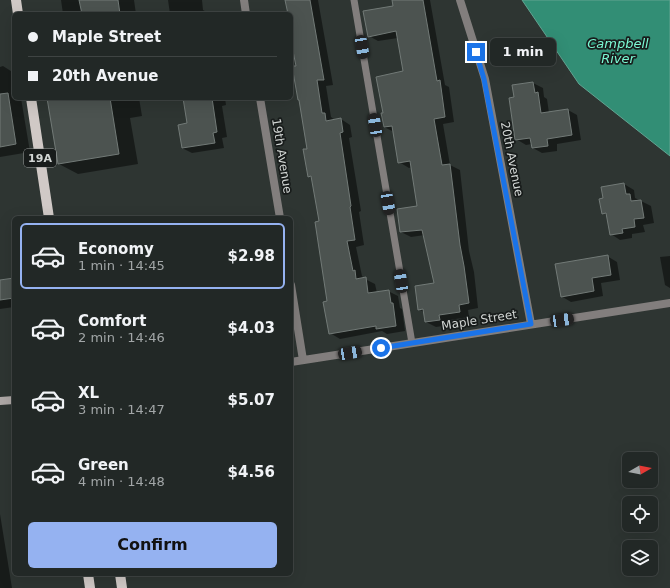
<!DOCTYPE html>
<html lang="en">
<head>
<meta charset="utf-8">
<style>
	body { margin:0; font-family:"DejaVu Sans",sans-serif; background:#2a302e; color:#f1f3f6; height:100vh; display:flex; flex-direction:column; font-size:15px; white-space:nowrap }
	* { box-sizing:border-box; margin:0 }
	p { font-size:13px; color:#a2a6a7 }
	.icon { flex:none; width:22px; height:22px; fill:none; stroke:currentColor; stroke-width:2; stroke-linecap:round; stroke-linejoin:round }
	.map { position:relative; flex:1; overflow:hidden }
	.panel { position:absolute; left:12px; top:216px; width:281px; height:360px; display:flex; flex-direction:column; background:#222826; border-radius:6px; box-shadow:0 4px 16px #0002,0 0 0 1px #3f4443 }
	.panel>* { flex:none }
	.top-card { position:absolute; left:12px; top:12px; width:281px; height:88px; border-radius:6px; box-shadow:0 4px 16px #0002,0 0 0 1px #3f4443; display:grid; align-content:center; height:88px; padding:0 16px; background:#222826 }
	.needle { width:26px; rotate:81deg }
	.controls { position:absolute; left:622px; top:452px; display:grid; gap:8px }
	.controls a { display:grid; place-items:center; width:36px; height:36px; border-radius:6px; background:#222826; box-shadow:0 4px 16px #0002,0 0 0 1px #3f4443; font-size:20px }
	.end { position:absolute; width:18px; height:18px; margin:-9px; border:5px solid #1a73e8; background:#fff; box-shadow:0 0 0 2px #fff }
	.from { border-radius:50% }
	.bubble { position:absolute; height:28px; border-radius:6px; background:#222826; box-shadow:0 4px 16px #0002,0 0 0 1px #3f4443; font-size:13px; font-weight:600; line-height:28px; text-align:center }
	.car { position:absolute; width:12px; height:24px; margin:-12px -6px; border-radius:5px; box-shadow:0 0 3px 1px #0007; background:linear-gradient(#222 24%,#8ab4d8 0 40%,#222 0 76%,#8ab4d8 0 86%,#222 0) }
	.top-card b { display:flex; align-items:center; gap:14px; height:38px; font-size:15px }
	.top-card b+b { border-top:1px solid #3f4443 }
	.top-card i { width:10px; height:10px; background:#f1f3f6 }
	ul { padding:7px 0 0; list-style:none }
	li { display:flex; align-items:center; gap:12px; height:66px; margin:0 8px 6px; padding:0 8px; border:2px solid transparent; border-radius:6px }
	li div { flex:1 }
	li b { display:block; font-size:15px }
	li em { font-style:normal; font-weight:600 }
	li.active { border-color:#95b2f1 }
	li>.icon { width:36px; height:36px; stroke-width:1.5 }
	.cta { display:flex; gap:8px; margin-top:auto; padding:8px 16px }
	.cta a { flex:1; height:46px; border-radius:6px; background:#95b2f1; color:#111; font-size:16px; font-weight:600; line-height:46px; text-align:center }
	.map>svg:first-child { display:block }
	.water { fill:#328e75; stroke:#62a492 }
	.shadow { fill:#0007 }
	.building { fill:#4c5350; stroke:#727a77 }
	.lines { fill:none; stroke-linecap:round; stroke-linejoin:round }
	.lane { stroke:#827e7d; stroke-width:7 }
	.street { stroke:#827e7d; stroke-width:8 }
	.secondary { stroke:#aea8a6; stroke-width:8 }
	.primary { stroke:#d0c9c6; stroke-width:10 }
	.route { stroke:#1a73e8; stroke-width:5 }
	.labels { text-anchor:middle; dominant-baseline:central; stroke-width:3.5; stroke-linejoin:round; paint-order:stroke }
	.shield { fill:#181c1b; stroke:#9a9e9c; stroke-width:1 }
	.shield-label { font-size:11px; font-weight:bold; fill:#d2d6d4 }
	.street-label { font-size:12px; fill:#d2d6d4; stroke:#181c1b }
	.water-label { font-size:13px; font-style:italic; fill:#7bf9d4; stroke:#181c1b }
</style>
</head>
<body>
<div class="map">
<svg width="670" height="588" viewBox="0 0 670 588">
	<rect width="100%" height="100%" fill="#2e3532"/>
	<path class="water" d="M 522,0 L 670,0 L 670,156 L 579,84 Z"/>
	<path class="shadow" d="M 61,0 L 134,0 L 136,14 L 63,14 Z
		M 168,0 L 202,0 L 203,10 L 210,14 L 170,14 Z
		M 286,0 L 318,0 L 333,85 L 326,86 L 331,117 L 335,120 L 341,119 L 350,125 L 352,137 L 349,138 L 361,211 L 359,212 L 364,245 L 356,247 L 362,276 L 365,279 L 375,284 L 377,293 L 388,291 L 398,296 L 400,308 L 402,309 L 405,331 L 387,334 L 382,331 L 340,339 L 330,333 L 320,222 L 312,178 L 309,176 L 309,150 L 300,101 L 299,100 L 297,67 L 291,31 L 291,14 L 288,14 Z
		M 393,0 L 430,0 L 445,85 L 449,87 L 454,122 L 443,124 L 450,165 L 460,170 L 469,251 L 474,272 L 478,308 L 468,310 L 469,317 L 449,320 L 449,325 L 436,327 L 426,322 L 425,313 L 419,309 L 435,284 L 425,235 L 411,237 L 401,232 L 418,207 L 412,167 L 409,168 L 399,162 L 394,132 L 384,127 L 384,114 L 404,72 L 398,38 L 378,41 L 369,36 L 395,7 Z
		M 3,66 L 14,73 L 14,98 L 21,98 L 30,152 L 0,157 L 0,67 Z
		M 533,83 L 543,88 L 544,97 L 547,99 L 549,113 L 568,110 L 577,115 L 581,140 L 557,144 L 557,151 L 542,153 L 533,148 L 532,144 L 526,145 L 516,139 L 515,98 L 513,86 Z
		M 48,98 L 139,98 L 142,116 L 130,118 L 138,164 L 78,174 L 59,164 Z
		M 184,98 L 225,98 L 226,105 L 222,106 L 227,137 L 222,138 L 224,148 L 192,153 L 182,148 L 188,124 Z
		M 624,184 L 634,190 L 635,198 L 651,206 L 654,223 L 643,225 L 645,232 L 632,234 L 632,238 L 620,240 L 611,234 L 607,215 L 602,213 L 604,199 Z
		M 607,256 L 617,262 L 620,280 L 601,283 L 603,296 L 571,302 L 561,296 Z
		M 670,256 L 670,288 L 665,285 L 660,257 Z
		M 14,279 L 14,307 L 0,309 L 0,281 Z
		M 0,514 L 12,588 L 0,588 Z"/>
	<path class="building" d="M 79,0 L 118,0 L 120,14 L 82,14 Z
		M 285,0 L 310,0 L 324,80 L 317,80 L 322,113 L 325,113 L 326,121 L 341,118 L 343,132 L 340,133 L 351,206 L 350,207 L 355,240 L 347,241 L 353,271 L 355,270 L 356,279 L 366,277 L 368,293 L 389,290 L 391,303 L 393,303 L 396,326 L 376,329 L 376,326 L 329,334 L 323,302 L 327,301 L 315,222 L 319,221 L 311,176 L 308,177 L 303,149 L 307,149 L 299,100 L 298,100 L 292,66 L 296,66 L 291,41 L 291,14 L 288,14 Z
		M 392,0 L 423,0 L 437,81 L 440,80 L 445,117 L 434,119 L 442,165 L 450,164 L 460,245 L 464,266 L 469,303 L 459,305 L 460,312 L 439,315 L 440,320 L 425,322 L 423,309 L 418,310 L 415,286 L 434,283 L 422,230 L 400,232 L 397,209 L 417,206 L 410,161 L 398,163 L 392,126 L 384,127 L 381,113 L 383,113 L 376,77 L 403,71 L 396,31 L 368,37 L 363,11 L 393,6 Z
		M 533,82 L 535,93 L 538,92 L 541,113 L 568,109 L 572,135 L 547,139 L 548,146 L 532,148 L 530,138 L 515,140 L 509,98 L 514,97 L 512,85 Z
		M 8,93 L 16,144 L 0,147 L 0,94 Z
		M 47,98 L 110,98 L 119,154 L 58,164 Z
		M 183,98 L 212,98 L 217,132 L 213,133 L 215,143 L 182,148 L 178,125 L 187,123 Z
		M 624,183 L 626,194 L 630,194 L 631,201 L 641,200 L 644,218 L 634,219 L 635,227 L 622,229 L 623,233 L 610,235 L 606,213 L 602,214 L 599,199 L 603,198 L 601,187 Z
		M 608,255 L 611,275 L 592,278 L 594,291 L 561,297 L 555,264 Z
		M 14,278 L 14,298 L 0,300 L 0,280 Z"/>
	<g class="lines">
		<path class="lane" d="M 354,0 L 412,343"/>
		<path class="street" d="M 244,0 L 246,14
			M 460,0 L 485,79 L 531,324
			M 260,98 L 280,218
			M 291,285 L 303,360
			M 291,362 L 670,303"/>
		<path class="secondary" d="M 0,401 L 14,400"/>
		<path class="primary" d="M 16,0 L 18,14
			M 31,98 L 49,218
			M 88,574 L 90,588
			M 120,574 L 122,588"/>
	</g>
	<g class="lines">
		<path class="route" d="M 381,348 L 531,324 L 484,79 L 476,52"/>
	</g>
	<g class="labels">
		<rect class="shield" x="24" y="149" width="32" height="18" rx="3"/>
		<g class="shield-label">
			<text x="40" y="158">19A</text>
		</g>
		<g class="street-label">
			<text transform="translate(282 156) rotate(81)">19th Avenue</text>
			<text transform="translate(512 159) rotate(79)">20th Avenue</text>
			<text transform="translate(479 320) rotate(-9)">Maple Street</text>
		</g>
		<g class="water-label">
			<text x="618" y="43">Campbell<tspan x="618" dy="15">River</tspan></text>
		</g>
	</g>
</svg>
<div class="controls">
<a><svg class="needle" viewBox="-14 -14 28 28"><path d="M0-13l5 13h-10z" fill="#e53935"/><path d="M0 13l5-13h-10z" fill="#a2a6a7"/></svg></a>
<a><svg class="icon" aria-label="locate" viewBox="0 0 24 24"><circle cx="12" cy="12" r="6"/><path d="M12 2v4M12 18v4M2 12h4M18 12h4"/></svg></a>
<a><svg class="icon" aria-label="layers" viewBox="0 0 24 24"><path d="M12 4l9 5-9 5-9-5zM3 14l9 5 9-5"/></svg></a>
</div>
<i class="end from" style="left:381px;top:348px"></i>
<i class="end" style="left:476px;top:52px"></i>
<div class="bubble" style="left:490px;top:38px;width:66px">1 min</div>
<i class="car" style="left:362px;top:47px;rotate:170deg"></i>
<i class="car" style="left:375px;top:125px;rotate:351deg"></i>
<i class="car" style="left:388px;top:203px;rotate:170deg"></i>
<i class="car" style="left:401px;top:281px;rotate:351deg"></i>
<i class="car" style="left:562px;top:320px;rotate:82deg"></i>
<i class="car" style="left:350px;top:353px;rotate:81deg"></i>
<div class="top-card">
<b><i class="from"></i>Maple Street</b>
<b><i></i>20th Avenue</b>
</div>
<section class="panel">
<ul>
<li class="active"><svg class="icon" aria-label="car" viewBox="0 0 24 24"><path d="M5 17H2v-5l4-1 3-4h7l3 4 3 1v5h-3M9 17h6M6 11h13"/><circle cx="7" cy="17" r="2"/><circle cx="17" cy="17" r="2"/></svg><div><b>Economy</b><p>1 min · 14:45</p></div><em>$2.98</em></li>
<li><svg class="icon" aria-label="car" viewBox="0 0 24 24"><path d="M5 17H2v-5l4-1 3-4h7l3 4 3 1v5h-3M9 17h6M6 11h13"/><circle cx="7" cy="17" r="2"/><circle cx="17" cy="17" r="2"/></svg><div><b>Comfort</b><p>2 min · 14:46</p></div><em>$4.03</em></li>
<li><svg class="icon" aria-label="car" viewBox="0 0 24 24"><path d="M5 17H2v-5l4-1 3-4h7l3 4 3 1v5h-3M9 17h6M6 11h13"/><circle cx="7" cy="17" r="2"/><circle cx="17" cy="17" r="2"/></svg><div><b>XL</b><p>3 min · 14:47</p></div><em>$5.07</em></li>
<li><svg class="icon" aria-label="car" viewBox="0 0 24 24"><path d="M5 17H2v-5l4-1 3-4h7l3 4 3 1v5h-3M9 17h6M6 11h13"/><circle cx="7" cy="17" r="2"/><circle cx="17" cy="17" r="2"/></svg><div><b>Green</b><p>4 min · 14:48</p></div><em>$4.56</em></li>
</ul>
<div class="cta"><a>Confirm</a></div>
</section>
</div>
</body>
</html>
